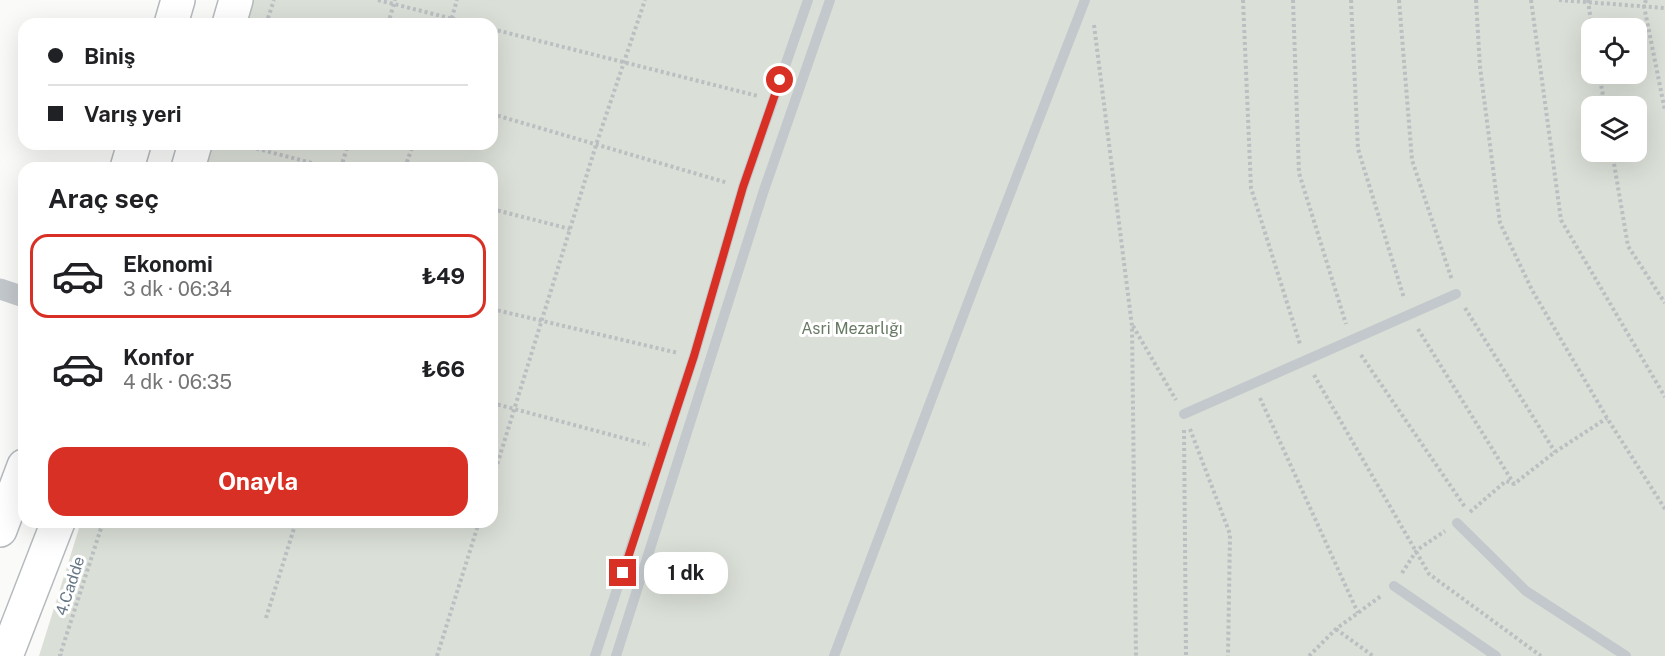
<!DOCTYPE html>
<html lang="tr">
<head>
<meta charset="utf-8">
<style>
	body { margin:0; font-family:"Public Sans",sans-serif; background:#f2f2f2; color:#202124; height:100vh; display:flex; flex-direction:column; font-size:22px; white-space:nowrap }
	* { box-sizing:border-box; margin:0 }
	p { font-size:20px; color:#757577 }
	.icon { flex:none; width:33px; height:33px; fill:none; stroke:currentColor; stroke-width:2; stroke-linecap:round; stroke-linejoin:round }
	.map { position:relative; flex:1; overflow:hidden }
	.drawer { position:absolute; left:18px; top:162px; width:480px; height:366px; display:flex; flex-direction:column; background:#fff; border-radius:18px; box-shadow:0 6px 24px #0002 }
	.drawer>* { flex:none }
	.guide { position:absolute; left:18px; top:18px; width:480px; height:132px; border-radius:18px; box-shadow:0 6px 24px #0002; display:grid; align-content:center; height:132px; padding:0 30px; background:#fff }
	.tools { position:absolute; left:1581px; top:18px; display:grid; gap:12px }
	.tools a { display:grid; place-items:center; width:66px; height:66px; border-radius:12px; background:#fff; box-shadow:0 6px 24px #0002; font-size:30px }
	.end { position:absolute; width:27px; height:27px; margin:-14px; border:8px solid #d93025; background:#fff; box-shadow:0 0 0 3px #fff }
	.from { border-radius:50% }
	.bubble { position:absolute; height:42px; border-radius:18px; background:#fff; box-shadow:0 6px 24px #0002; font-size:20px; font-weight:700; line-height:42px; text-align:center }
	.guide b { display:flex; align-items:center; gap:21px; height:57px; font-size:22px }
	.guide b+b { border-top:2px solid #e0e0e0 }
	.guide i { width:15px; height:15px; background:#202124 }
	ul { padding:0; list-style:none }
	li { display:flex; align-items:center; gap:18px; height:84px; margin:0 12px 9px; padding:0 18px; border:3px solid transparent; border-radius:18px }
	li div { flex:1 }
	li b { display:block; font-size:22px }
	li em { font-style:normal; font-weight:700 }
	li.current { border-color:#d93025 }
	li>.icon { width:54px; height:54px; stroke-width:1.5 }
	h2 { padding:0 30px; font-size:27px; line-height:72px }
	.cta { display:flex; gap:12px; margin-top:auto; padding:12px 30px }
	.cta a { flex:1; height:69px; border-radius:18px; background:#d93025; color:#fff; font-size:24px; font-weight:700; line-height:69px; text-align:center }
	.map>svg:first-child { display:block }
	.green { fill:#dadfd7; fill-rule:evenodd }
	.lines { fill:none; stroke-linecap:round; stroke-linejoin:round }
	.primary-casing { stroke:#b5babe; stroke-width:36 }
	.path { stroke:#bbbfc2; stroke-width:4; stroke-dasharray:3 3; stroke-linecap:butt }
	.service { stroke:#c3c8cc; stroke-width:10 }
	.minor { stroke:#c3c8cc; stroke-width:21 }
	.primary { stroke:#fff; stroke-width:33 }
	.route { stroke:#d93025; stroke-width:8 }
	.labels { text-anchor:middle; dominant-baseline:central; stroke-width:6; stroke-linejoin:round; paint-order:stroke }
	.park-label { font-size:16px; fill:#687a64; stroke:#fff }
	.street-label { font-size:16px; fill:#657683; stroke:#fff }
</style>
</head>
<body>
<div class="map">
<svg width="1665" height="656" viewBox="0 0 1665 656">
	<rect width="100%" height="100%" fill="#fafaf8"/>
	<path class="green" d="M 245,0 L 1665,0 L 1665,656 L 39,656 L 81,522 L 492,522 L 492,168 L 192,168 L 200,144 L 492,144 L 492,24 L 238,24 ZM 1592,28 L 1636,28 L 1636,74 L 1592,74 ZM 1592,106 L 1636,106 L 1636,152 L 1592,152 Z"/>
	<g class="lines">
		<defs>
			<path id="primary" d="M 171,24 L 178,0
				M 229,24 L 236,0
				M 127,168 L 134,144
				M 188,168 L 195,144
				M 0,530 L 24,466
				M 6,656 L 58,522"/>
		</defs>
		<use href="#primary" class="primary-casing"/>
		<path class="path" d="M 378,0 L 473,24
			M 1243,0 L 1251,188 L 1300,344
			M 1293,0 L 1299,173 L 1346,324
			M 1351,0 L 1358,149 L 1404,298
			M 1399,0 L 1412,160 L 1452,280
			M 1476,0 L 1480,67 L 1500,223 L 1532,290 L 1607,418 L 1665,509
			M 1531,0 L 1561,220 L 1665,397
			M 1559,0 L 1665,8
			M 1588,0 L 1592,29
			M 1646,0 L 1644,6 L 1665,111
			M 266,24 L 274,0
			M 388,24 L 395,0
			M 450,24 L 457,0
			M 1094,25 L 1132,326 L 1136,656
			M 492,29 L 758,96
			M 1599,74 L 1605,106
			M 492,114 L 728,183
			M 239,144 L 331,168
			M 1612,152 L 1628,246 L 1665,303
			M 341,168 L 348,144
			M 405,168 L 413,144
			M 492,209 L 570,229
			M 1465,308 L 1555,452
			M 492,309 L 678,353
			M 1133,326 L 1176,400
			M 1418,329 L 1514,484
			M 1361,355 L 1465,507
			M 1314,375 L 1429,574 L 1541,656
			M 1260,398 L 1358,613
			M 492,403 L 649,445
			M 1190,429 L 1230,534 L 1228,656
			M 1184,430 L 1186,656
			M 492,481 L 596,145 L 645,0
			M 1470,512 L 1506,481 L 1514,484 L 1555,452 L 1607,418
			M 1402,573 L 1417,550 L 1445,531
			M 266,618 L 296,522
			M 1336,629 L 1373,656
			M 62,656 L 60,655 L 103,522
			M 437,656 L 479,522
			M 1309,656 L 1336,629 L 1381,596"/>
		<path class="service" d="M 1184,414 L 1456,294
			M 1457,523 L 1526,591 L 1626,656
			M 1394,586 L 1496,656
			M 595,656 L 694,356 L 743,187 L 808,0
			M 616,656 L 763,193 L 830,0
			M 834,656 L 977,279 L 1085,0"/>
		<path class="minor" d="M 0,289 L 24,297"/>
		<use href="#primary" class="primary"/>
	</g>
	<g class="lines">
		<path class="route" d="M 623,573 L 694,356 L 743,187 L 780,80"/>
	</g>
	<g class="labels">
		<g class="park-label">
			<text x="852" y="328">Asri Mezarlığı</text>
		</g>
		<g class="street-label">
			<text transform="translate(70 586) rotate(-72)">4.Cadde</text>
		</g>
	</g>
</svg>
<div class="tools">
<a><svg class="icon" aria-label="locate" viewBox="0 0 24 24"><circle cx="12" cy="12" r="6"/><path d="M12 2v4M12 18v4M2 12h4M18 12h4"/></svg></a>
<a><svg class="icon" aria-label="layers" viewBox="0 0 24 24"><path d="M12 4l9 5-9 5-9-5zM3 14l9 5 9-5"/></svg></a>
</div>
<i class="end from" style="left:780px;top:80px"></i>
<i class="end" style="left:623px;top:573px"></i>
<div class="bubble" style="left:644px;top:552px;width:84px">1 dk</div>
<div class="guide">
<b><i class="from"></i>Biniş</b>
<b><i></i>Varış yeri</b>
</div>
<section class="drawer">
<h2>Araç seç</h2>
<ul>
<li class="current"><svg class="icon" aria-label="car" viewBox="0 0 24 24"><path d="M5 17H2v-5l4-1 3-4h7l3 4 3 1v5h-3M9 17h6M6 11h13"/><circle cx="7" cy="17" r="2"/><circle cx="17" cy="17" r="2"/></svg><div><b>Ekonomi</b><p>3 dk · 06:34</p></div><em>₺49</em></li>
<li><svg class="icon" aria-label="car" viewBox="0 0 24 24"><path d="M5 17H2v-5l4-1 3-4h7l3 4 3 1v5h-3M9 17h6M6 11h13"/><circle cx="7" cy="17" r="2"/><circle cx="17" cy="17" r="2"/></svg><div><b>Konfor</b><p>4 dk · 06:35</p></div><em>₺66</em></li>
</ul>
<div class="cta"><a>Onayla</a></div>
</section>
</div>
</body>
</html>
